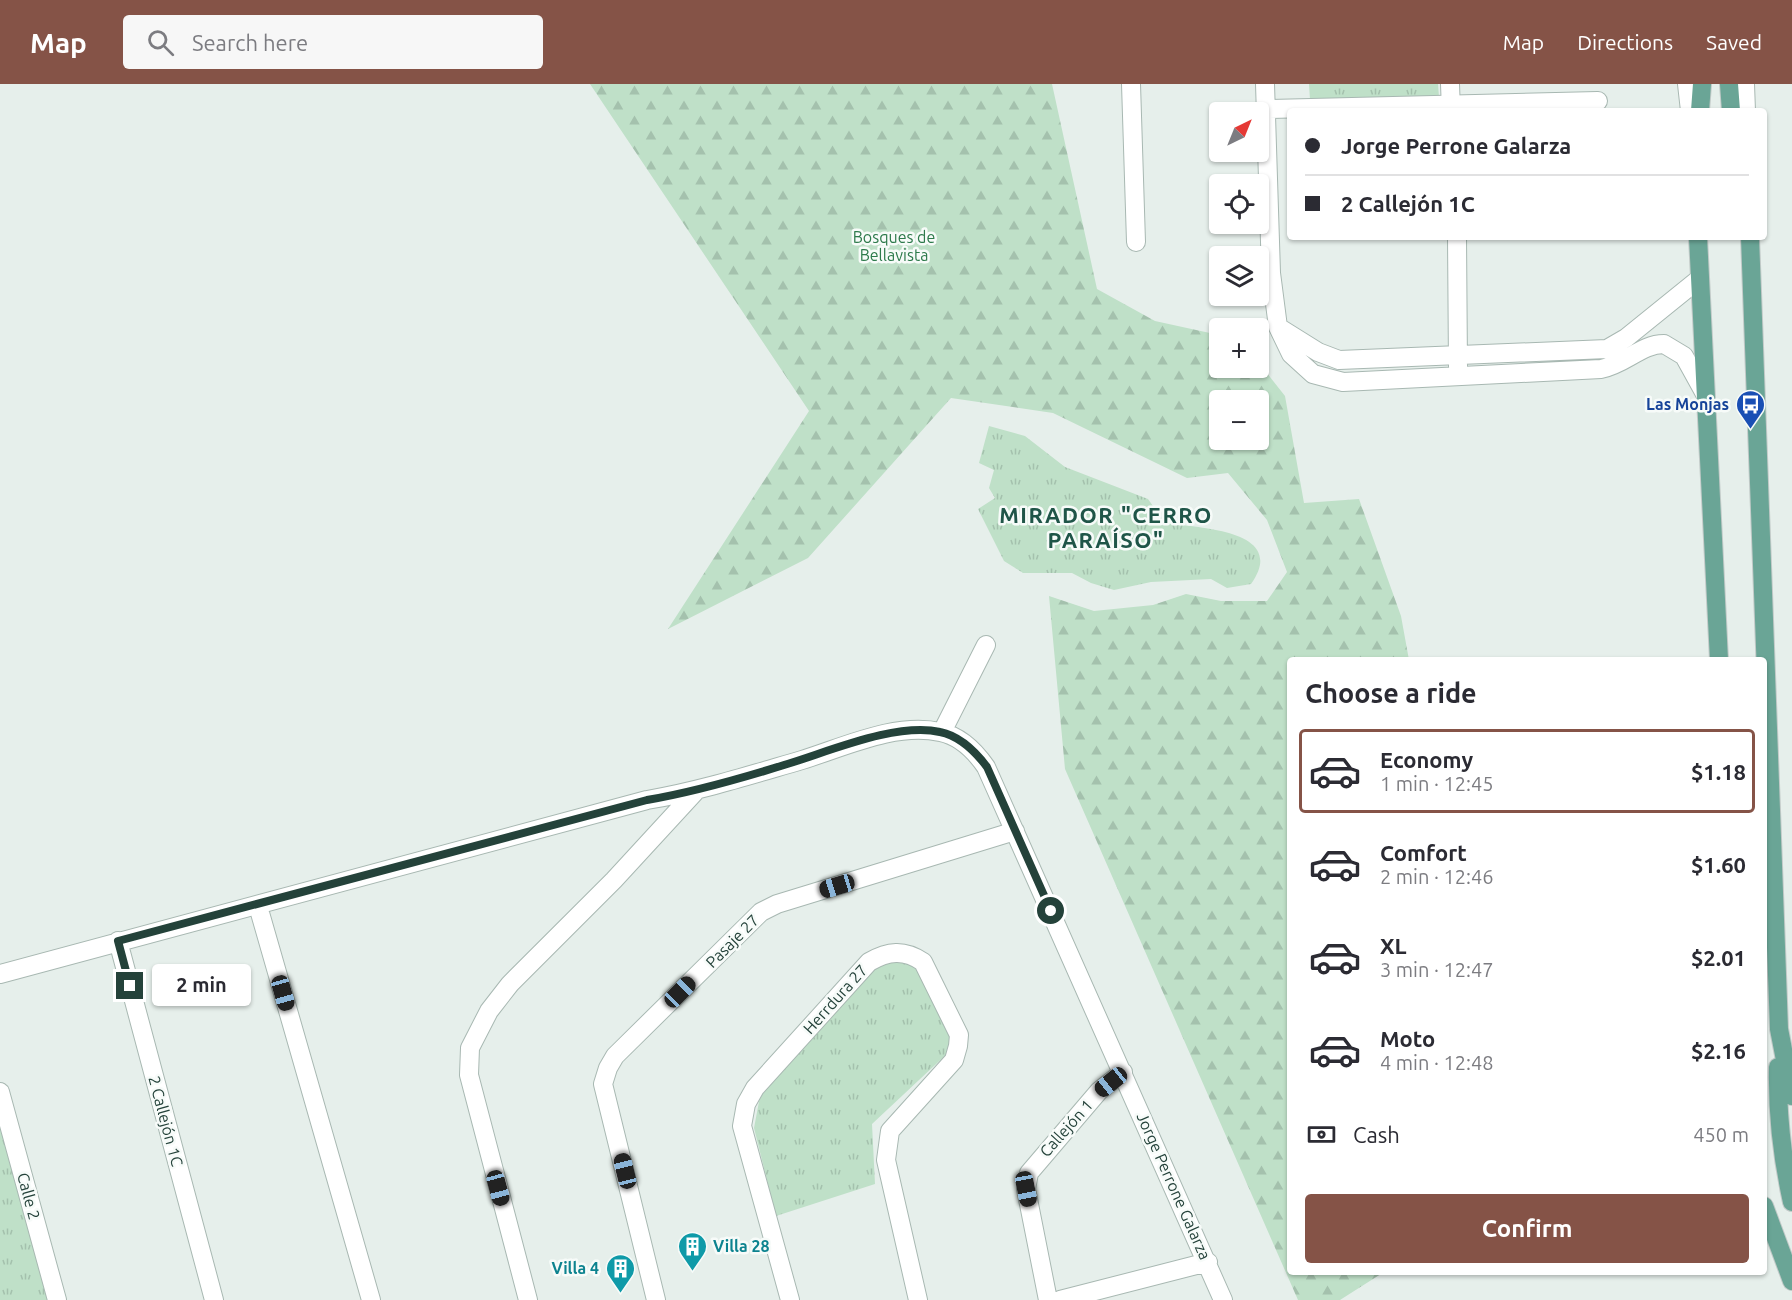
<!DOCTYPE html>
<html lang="en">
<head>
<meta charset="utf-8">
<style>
	body { margin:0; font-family:Ubuntu,sans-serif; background:#f7f7f7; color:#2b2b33; height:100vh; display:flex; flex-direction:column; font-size:22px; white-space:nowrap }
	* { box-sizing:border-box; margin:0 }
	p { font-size:20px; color:#7c7c81 }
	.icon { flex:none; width:33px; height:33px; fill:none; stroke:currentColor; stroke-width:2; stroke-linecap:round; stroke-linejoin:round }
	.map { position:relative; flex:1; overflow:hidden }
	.sheet { position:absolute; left:1287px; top:573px; width:480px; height:618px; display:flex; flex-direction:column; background:#fff; border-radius:6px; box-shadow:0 2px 4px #0004 }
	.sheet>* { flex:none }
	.top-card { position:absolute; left:1287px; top:24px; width:480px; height:132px; border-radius:6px; box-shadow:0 2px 4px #0004; display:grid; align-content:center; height:132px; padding:0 18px; background:#fff }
	.needle { width:39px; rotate:43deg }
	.controls { position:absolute; left:1209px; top:18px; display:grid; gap:12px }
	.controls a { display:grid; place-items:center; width:60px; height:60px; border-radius:6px; background:#fff; box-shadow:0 2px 4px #0004; font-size:30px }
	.end { position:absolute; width:27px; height:27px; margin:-14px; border:8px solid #24423a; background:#fff; box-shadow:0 0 0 3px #fff }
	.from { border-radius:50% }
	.bubble { position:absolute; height:42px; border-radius:6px; background:#fff; box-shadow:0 2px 4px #0004; font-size:20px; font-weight:600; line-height:42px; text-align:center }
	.car { position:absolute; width:18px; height:36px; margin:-18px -9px; border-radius:8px; box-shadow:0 0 4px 2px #0007; background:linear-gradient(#222 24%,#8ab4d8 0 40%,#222 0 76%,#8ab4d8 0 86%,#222 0) }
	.top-card b { display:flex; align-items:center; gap:21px; height:57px; font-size:22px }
	.top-card b+b { border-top:2px solid #e1e1e2 }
	.top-card i { width:15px; height:15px; background:#2b2b33 }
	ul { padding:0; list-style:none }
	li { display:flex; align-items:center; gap:18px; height:84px; margin:0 12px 9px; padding:0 6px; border:3px solid transparent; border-radius:6px }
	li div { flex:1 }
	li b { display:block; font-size:22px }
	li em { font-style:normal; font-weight:600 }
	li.current { border-color:#855347 }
	li>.icon { width:54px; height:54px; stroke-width:1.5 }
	h2 { padding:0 18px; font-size:27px; line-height:72px }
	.pay { display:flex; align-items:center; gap:15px; height:66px; padding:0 18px; font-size:22px }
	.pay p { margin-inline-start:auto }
	.cta { display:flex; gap:12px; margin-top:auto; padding:12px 18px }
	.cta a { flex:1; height:69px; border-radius:6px; background:#855347; color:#fff; font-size:24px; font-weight:600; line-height:69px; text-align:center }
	header { display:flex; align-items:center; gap:36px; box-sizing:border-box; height:84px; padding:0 30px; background:#855347; color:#fff }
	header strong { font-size:28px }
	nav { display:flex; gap:33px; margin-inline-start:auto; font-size:21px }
	.search { width:420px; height:54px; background:#f7f7f7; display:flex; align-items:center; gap:15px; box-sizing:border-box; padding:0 21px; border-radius:6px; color:#7c7c81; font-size:22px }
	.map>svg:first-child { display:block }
	.grass { fill:url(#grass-tufts) }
	.forest { fill:url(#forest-firs); fill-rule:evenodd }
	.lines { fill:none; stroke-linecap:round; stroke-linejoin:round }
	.minor-casing { stroke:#a8b8b2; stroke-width:20 }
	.major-casing { stroke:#c2cac8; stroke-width:20 }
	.minor { stroke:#fff; stroke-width:18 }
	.major { stroke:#6aa596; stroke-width:18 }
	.route { stroke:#24423a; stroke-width:8 }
	.labels { text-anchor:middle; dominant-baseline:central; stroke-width:5; stroke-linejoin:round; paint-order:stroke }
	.park-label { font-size:16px; fill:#2d7a4b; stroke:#f7fbf9 }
	.transit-label { font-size:16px; font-weight:bold; fill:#164399; stroke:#f7fbf9; text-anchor:end }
	.street-label { font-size:16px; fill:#24423a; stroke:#f7fbf9 }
	.culture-label { font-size:16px; font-weight:bold; fill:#0d838f; stroke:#f7fbf9; text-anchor:start }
	.district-label { font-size:22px; font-weight:bold; letter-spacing:1.5px; fill:#1f5548; stroke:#f7fbf9 }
</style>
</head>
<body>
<header>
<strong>Map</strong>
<div class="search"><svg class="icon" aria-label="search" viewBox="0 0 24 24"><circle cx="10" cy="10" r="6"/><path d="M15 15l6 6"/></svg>Search here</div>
<nav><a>Map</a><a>Directions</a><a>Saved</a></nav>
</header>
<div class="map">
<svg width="1792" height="1216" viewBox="0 0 1792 1216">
	<defs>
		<pattern id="grass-tufts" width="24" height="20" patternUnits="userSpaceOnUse" patternTransform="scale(1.5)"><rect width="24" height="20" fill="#bfe0c8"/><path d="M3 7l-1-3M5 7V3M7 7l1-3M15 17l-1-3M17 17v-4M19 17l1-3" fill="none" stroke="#a4c1ad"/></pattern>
		<pattern id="forest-firs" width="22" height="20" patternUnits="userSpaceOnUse" patternTransform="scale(1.5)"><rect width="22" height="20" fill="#bfe0c8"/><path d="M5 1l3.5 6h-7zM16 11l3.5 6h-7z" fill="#a4c1ad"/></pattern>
	</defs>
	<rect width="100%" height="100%" fill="#e6efeb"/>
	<path class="grass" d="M 1309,0 L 1438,0 L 1439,13 L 1310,16 Z
		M 989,342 L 1025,352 L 1065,383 L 1148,415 L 1165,439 C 1196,444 1290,445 1251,500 L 1227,504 L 1211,495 L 1151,498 L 1114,506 L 1091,499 L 1072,489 L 1023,489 L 1004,477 L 978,425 L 995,414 L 989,404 L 994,386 L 979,379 Z
		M 896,874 L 918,882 L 952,951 L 950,967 L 872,1040 L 875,1100 L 776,1132 L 754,1044 L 761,1007 L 868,883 Z
		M 0,1039 L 54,1216 L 0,1216 Z"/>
	<path class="forest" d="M 590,0 L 1052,0 L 1097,205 L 1155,237 L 1219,251 L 1220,284 L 1258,284 L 1259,279 L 1285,312 L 1304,419 L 1359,415 L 1401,532 L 1409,576 L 1290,576 L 1290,1188 L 1384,1188 L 1340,1216 L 1298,1216 L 1065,685 L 1049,512 L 1094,527 L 1153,521 L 1186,510 L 1221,517 L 1267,517 L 1287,488 L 1267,436 L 1228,389 L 1187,394 L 1053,329 L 951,314 L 808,474 L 668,545 L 809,327 ZM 1220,316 L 1258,316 L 1258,356 L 1220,356 Z"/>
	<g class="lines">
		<defs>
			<path id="minor" d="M 1131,0 L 1136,158
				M 1265,0 L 1271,189 L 1278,243 L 1291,270 L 1313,290 L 1343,298 L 1601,285 C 1626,280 1641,260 1664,260 L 1684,272 L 1705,310
				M 1450,0 L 1451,27
				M 1687,0 L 1690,27
				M 1745,0 L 1746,27
				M 1266,25 L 1598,17
				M 1457,153 L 1458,283
				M 1278,243 L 1318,268 L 1339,276 L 1607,265 L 1626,254 L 1699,195
				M 942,648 L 986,561
				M 258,822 L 371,1216
				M 118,857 L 214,1216
				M 0,890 L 647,716 C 700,707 750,691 802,676 C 844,663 896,638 940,648 C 960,652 975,667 986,683 L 1223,1216
				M 0,1008 L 57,1216
				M 528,1216 L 469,991 L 470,964 L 489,927 L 510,900 L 614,796 L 695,708
				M 656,1216 L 603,1000 L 608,984 L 615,972 L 761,828 L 777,820 L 1015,747
				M 790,1216 L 742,1042 L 746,1020 L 755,1004 L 869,878 C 888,867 904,865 923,878 L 959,951 L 958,962 L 954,976 L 890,1047 L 886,1076 L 918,1216
				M 1048,1216 L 1026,1105 L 1029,1089 L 1099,1007 L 1123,988
				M 1060,1216 L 1208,1178"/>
			<path id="major" d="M 1729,0 L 1731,27
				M 1700,27 L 1702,0
				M 1698,153 L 1719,576
				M 1750,153 L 1779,945 L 1792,1012
				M 1778,983 C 1777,1030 1782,1073 1792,1118
				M 1764,1122 L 1792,1197"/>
		</defs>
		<use href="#minor" class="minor-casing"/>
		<use href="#major" class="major-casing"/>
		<use href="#minor" class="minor"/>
		<use href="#major" class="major"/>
	</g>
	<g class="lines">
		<path class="route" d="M 130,902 L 118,857 L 647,716 C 694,708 739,695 784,681 C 828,668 896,638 940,648 C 960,652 975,667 987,683 L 1051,827"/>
	</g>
	<defs>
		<symbol id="bus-pin" viewBox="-11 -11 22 30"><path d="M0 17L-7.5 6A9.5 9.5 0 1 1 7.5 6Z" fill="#1a4fb4" stroke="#f7fbf9"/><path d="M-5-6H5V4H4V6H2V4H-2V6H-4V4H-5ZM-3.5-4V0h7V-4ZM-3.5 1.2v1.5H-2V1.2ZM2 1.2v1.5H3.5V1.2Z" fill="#fff"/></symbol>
		<symbol id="building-pin" viewBox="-11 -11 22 30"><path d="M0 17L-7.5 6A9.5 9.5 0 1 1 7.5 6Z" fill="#0f9aa8" stroke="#f7fbf9"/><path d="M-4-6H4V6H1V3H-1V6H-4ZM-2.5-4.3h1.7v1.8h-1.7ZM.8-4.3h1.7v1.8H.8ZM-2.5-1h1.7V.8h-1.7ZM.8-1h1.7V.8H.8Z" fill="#fff"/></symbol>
	</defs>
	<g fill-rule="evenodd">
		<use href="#bus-pin" x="1734" y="304" width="33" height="45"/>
		<use href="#building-pin" x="676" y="1146" width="33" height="45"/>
		<use href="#building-pin" x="604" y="1168" width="33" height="45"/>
	</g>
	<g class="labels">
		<g class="park-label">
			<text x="894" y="153">Bosques de<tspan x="894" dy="18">Bellavista</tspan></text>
		</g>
		<g class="transit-label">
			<text x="1729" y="320">Las Monjas</text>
		</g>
		<g class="street-label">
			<text transform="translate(732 857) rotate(-45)">Pasaje 27</text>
			<text transform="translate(835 915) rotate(-48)">Herrdura 27</text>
			<text transform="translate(166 1037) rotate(75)">2 Callejón 1C</text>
			<text transform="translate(1066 1044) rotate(-48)">Callejón 1</text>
			<text transform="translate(1174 1102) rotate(66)">Jorge Perrone Galarza</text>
			<text transform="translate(29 1112) rotate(75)">Calle 2</text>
		</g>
		<g class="culture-label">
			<text x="713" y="1162">Villa 28</text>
			<text x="599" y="1184" text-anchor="end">Villa 4</text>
		</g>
		<g class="district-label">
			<text x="1106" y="430">MIRADOR "CERRO<tspan x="1106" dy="25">PARAÍSO"</tspan></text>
		</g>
	</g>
</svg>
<div class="controls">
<a><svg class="needle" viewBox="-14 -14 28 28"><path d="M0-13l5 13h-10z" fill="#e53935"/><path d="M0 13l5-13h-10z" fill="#7c7c81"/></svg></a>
<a><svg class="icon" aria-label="locate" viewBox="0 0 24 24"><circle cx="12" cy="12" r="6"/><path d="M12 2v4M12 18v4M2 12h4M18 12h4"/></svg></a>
<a><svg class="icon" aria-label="layers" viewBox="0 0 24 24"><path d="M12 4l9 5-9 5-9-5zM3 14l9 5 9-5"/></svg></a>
<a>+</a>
<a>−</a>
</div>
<i class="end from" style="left:1051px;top:827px"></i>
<i class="end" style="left:130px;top:902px"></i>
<div class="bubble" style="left:152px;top:880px;width:99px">2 min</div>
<i class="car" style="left:837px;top:802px;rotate:253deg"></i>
<i class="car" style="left:680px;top:908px;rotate:45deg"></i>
<i class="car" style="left:283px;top:909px;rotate:164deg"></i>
<i class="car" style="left:1111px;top:998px;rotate:231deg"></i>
<i class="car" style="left:625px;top:1087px;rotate:346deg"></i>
<i class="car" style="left:498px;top:1104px;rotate:165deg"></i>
<i class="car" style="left:1026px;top:1105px;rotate:169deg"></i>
<div class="top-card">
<b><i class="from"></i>Jorge Perrone Galarza</b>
<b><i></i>2 Callejón 1C</b>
</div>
<section class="sheet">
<h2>Choose a ride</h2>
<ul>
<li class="current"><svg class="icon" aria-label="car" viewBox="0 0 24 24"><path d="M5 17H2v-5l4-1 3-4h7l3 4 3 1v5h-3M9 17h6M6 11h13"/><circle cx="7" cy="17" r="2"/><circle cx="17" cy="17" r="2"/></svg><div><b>Economy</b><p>1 min · 12:45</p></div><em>$1.18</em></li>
<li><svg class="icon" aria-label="car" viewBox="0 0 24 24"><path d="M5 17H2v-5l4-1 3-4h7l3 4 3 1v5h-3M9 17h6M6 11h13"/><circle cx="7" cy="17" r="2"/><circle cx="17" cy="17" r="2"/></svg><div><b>Comfort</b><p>2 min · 12:46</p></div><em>$1.60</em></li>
<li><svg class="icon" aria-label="car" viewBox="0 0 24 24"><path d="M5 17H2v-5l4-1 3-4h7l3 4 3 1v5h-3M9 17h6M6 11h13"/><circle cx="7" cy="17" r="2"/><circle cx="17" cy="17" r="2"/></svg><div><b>XL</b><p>3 min · 12:47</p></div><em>$2.01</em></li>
<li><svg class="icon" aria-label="car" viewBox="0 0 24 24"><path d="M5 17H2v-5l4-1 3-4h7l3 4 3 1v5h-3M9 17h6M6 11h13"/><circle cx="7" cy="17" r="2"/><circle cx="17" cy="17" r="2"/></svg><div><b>Moto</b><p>4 min · 12:48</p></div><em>$2.16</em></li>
</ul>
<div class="pay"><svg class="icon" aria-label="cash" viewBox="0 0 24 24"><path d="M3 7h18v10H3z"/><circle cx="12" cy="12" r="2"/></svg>Cash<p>450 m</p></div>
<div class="cta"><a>Confirm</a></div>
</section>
</div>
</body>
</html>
